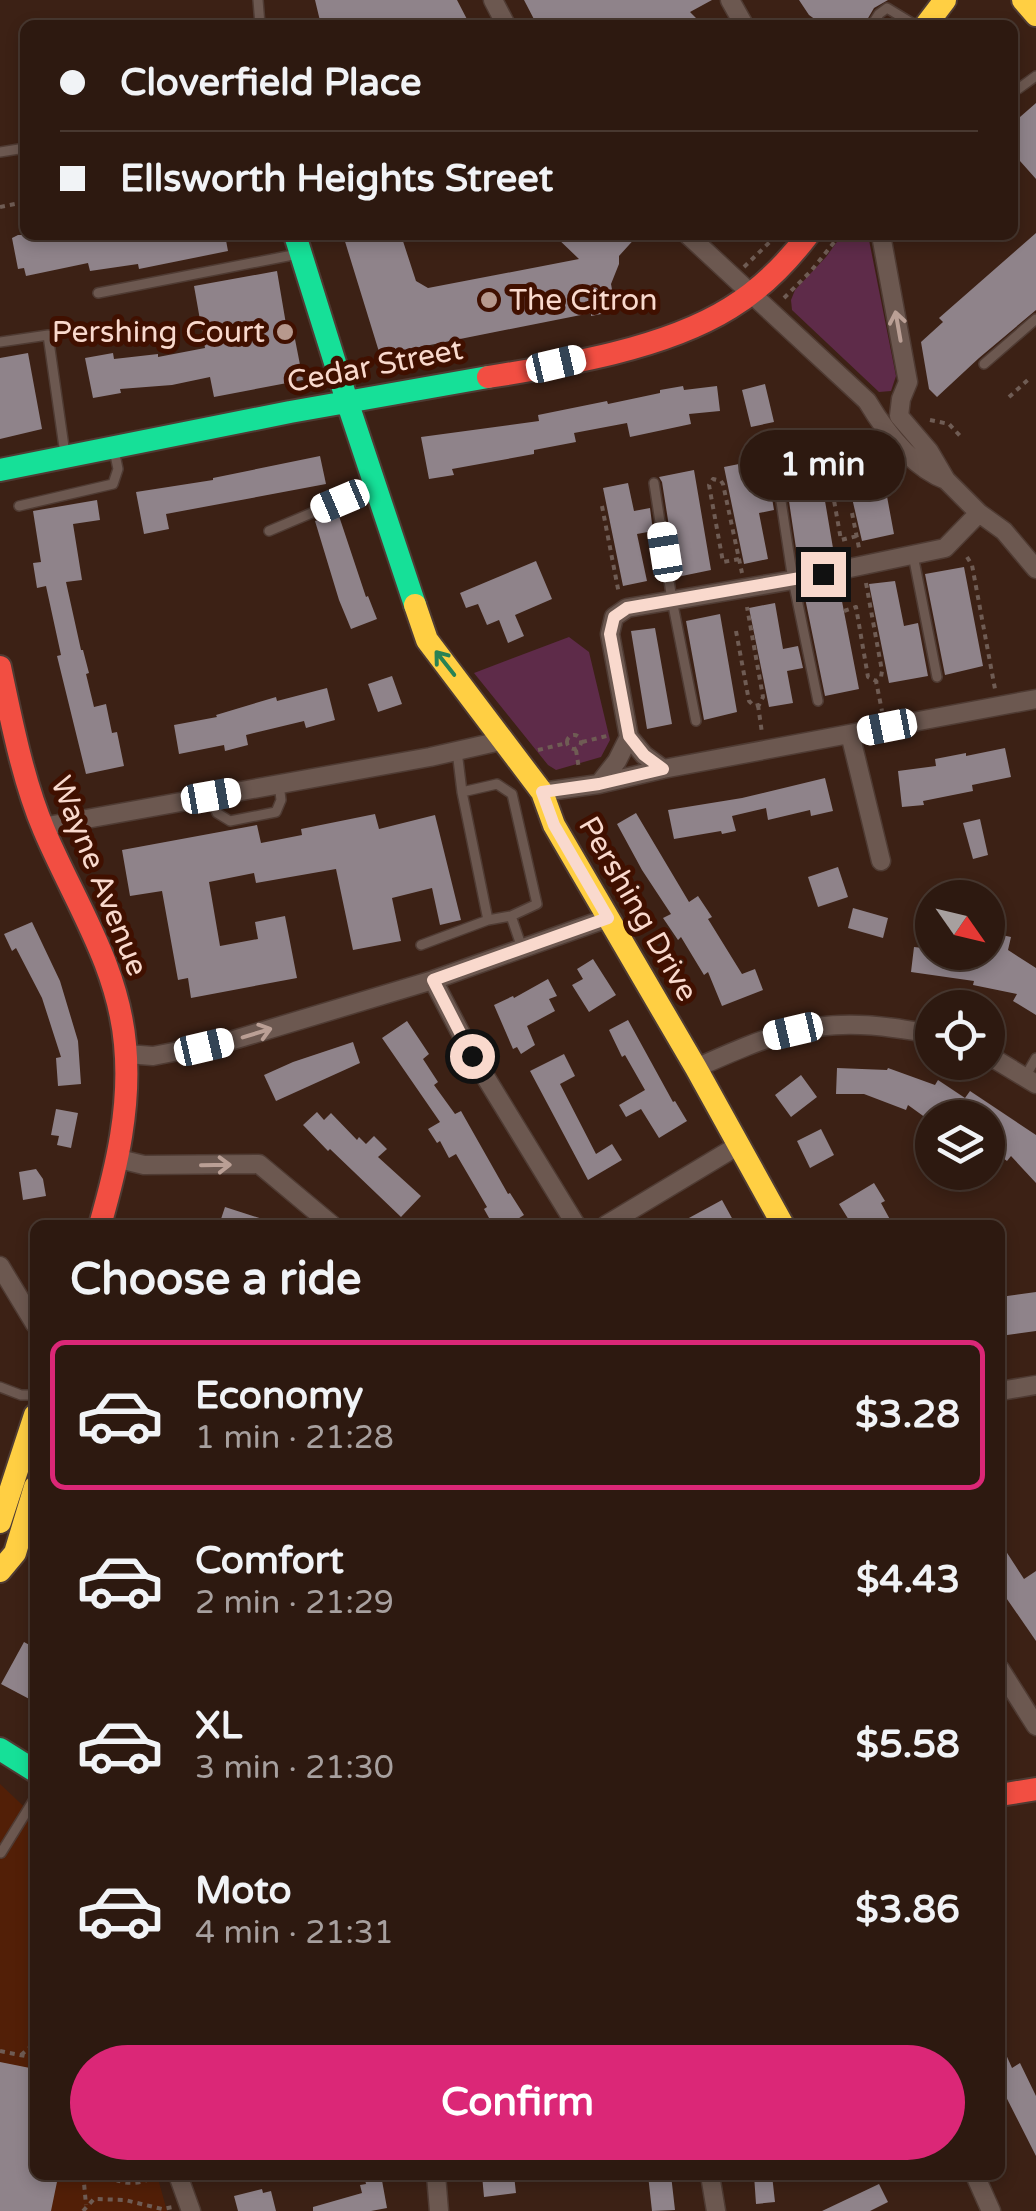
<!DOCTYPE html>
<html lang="en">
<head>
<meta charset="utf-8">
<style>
	body { margin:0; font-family:"Varela Round",sans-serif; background:#352219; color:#f1f3f6; height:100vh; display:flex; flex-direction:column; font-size:38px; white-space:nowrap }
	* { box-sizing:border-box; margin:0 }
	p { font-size:32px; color:#a7a09f }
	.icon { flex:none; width:55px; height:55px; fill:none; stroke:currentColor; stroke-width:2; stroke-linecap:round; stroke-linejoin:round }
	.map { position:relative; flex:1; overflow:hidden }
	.panel { position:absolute; left:30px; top:1220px; width:975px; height:960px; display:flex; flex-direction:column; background:#2d1910; border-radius:15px; box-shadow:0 5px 15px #0003,0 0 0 2px #483830 }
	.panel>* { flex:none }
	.top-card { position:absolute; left:20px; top:20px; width:998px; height:220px; border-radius:15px; box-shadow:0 5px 15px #0003,0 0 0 2px #483830; display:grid; align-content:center; height:220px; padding:0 40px; background:#2d1910 }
	.needle { width:65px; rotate:124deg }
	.tools { position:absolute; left:915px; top:880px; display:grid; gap:20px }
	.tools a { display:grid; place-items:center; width:90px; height:90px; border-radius:50%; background:#2d1910; box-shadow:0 5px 15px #0003,0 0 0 2px #483830; font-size:50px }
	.end { position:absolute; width:45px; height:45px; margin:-22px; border:12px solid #f9d9cd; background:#111; box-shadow:0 0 0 5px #111 }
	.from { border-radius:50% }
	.bubble { position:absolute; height:70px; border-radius:35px; background:#2d1910; box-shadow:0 5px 15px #0003,0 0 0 2px #483830; font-size:32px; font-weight:800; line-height:70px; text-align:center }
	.car { position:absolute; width:30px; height:60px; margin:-30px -15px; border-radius:12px; box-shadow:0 0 8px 2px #0007; background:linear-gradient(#fff 24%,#345 0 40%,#fff 0 76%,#345 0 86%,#fff 0) }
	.top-card b { display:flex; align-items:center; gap:35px; height:95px; font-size:38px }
	.top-card b+b { border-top:2px solid #483830 }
	.top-card i { width:25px; height:25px; background:#f1f3f6 }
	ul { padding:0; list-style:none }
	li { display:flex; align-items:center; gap:30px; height:150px; margin:0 20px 15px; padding:0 20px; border:5px solid transparent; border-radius:15px }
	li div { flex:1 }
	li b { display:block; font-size:38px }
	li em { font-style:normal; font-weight:800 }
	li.on { border-color:#db2777 }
	li>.icon { width:90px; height:90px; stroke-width:1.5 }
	h2 { padding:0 40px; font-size:45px; line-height:120px }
	.cta { display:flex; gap:20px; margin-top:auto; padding:20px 40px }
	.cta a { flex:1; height:115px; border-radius:60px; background:#db2777; color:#fff; font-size:40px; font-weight:800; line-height:115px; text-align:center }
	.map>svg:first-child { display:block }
	.built { fill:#521f07 }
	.green { fill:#5e2b49 }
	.building { fill:#8f838a }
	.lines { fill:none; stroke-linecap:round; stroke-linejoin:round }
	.lane-casing { stroke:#4f3b33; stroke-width:12 }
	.street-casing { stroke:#4f3b33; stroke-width:21 }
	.fast-casing { stroke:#4f3b33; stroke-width:26 }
	.slow-casing { stroke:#4f3b33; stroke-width:26 }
	.jam-casing { stroke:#4f3b33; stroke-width:26 }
	.path { stroke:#6f5c54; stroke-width:4; stroke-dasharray:5 5; stroke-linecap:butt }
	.lane { stroke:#6c5850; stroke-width:9 }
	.street { stroke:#6c5850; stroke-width:18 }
	.fast { stroke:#16e098; stroke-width:22 }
	.slow { stroke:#ffcf43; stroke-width:22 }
	.jam { stroke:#f24e42; stroke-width:22 }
	.oneway { stroke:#ba9f95 }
	.oneway2 { stroke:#298254 }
	.route { stroke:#f9d9cd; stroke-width:12 }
	.poi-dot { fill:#b7998d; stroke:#401000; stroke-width:4 }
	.labels { text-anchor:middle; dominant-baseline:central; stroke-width:10; stroke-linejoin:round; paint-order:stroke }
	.poi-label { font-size:30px; fill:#f9d9cd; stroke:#401000; text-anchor:start }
	.street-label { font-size:30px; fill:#f9d9cd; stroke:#401000 }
</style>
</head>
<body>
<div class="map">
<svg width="1036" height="2211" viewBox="0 0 1036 2211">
	<rect width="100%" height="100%" fill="#3c2115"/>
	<path class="built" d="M 0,1784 L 35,1817 L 35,2175 L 157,2175 L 167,2211 L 0,2211 Z"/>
	<path class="green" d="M 842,235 L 868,235 L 896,376 L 891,391 L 879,392 L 792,310 L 791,300 L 795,290 L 826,257 Z
		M 569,637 L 589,652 L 610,740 L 601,757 L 556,770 L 548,765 L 474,673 Z"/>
	<path class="building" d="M 315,0 L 457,0 L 470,25 L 321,25 Z
		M 524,0 L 712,0 L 690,12 L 703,25 L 537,25 Z
		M 799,0 L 888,0 L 874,8 L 864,25 L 823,25 L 809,15 Z
		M 1036,103 L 1036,179 L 1012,152 L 1012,124 Z
		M 1036,233 L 1036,310 L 979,358 L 937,397 L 929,389 L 921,342 L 943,322 L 939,318 Z
		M 18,235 L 225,235 L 228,251 L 139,269 L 138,264 L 90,271 L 88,263 L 26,276 L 24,268 L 18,269 L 12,238 Z
		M 343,235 L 401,235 L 416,281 L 428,288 L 579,259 L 554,235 L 638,235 L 619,256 L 619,264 L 611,284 L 616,311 L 591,316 L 591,313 L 380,355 Z
		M 277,271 L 287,330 L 293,329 L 303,380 L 214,397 L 210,377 L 172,385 L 120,389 L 121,393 L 93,398 L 85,358 L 113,353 L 114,359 L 158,354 L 158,357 L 205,348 L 194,286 Z
		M 28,353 L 42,429 L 0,439 L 0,358 Z
		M 765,384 L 774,422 L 751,427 L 742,390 Z
		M 683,386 L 684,390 L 717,386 L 720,411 L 689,414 L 691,424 L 630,437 L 627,423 L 574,433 L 576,442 L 534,450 L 534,454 L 452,469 L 454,475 L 429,479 L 421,437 L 539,421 L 538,415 L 607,401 L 608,404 L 660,393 L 660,390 Z
		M 816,448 L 833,548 L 797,555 L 783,461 L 779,455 Z
		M 320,456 L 326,484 L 166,514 L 169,529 L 144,534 L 136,492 L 213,480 L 213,478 Z
		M 749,462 L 754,490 L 770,486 L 774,510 L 759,513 L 768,559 L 744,564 L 724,467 Z
		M 694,470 L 711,570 L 677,577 L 662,482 L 659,477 Z
		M 628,483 L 634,511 L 650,508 L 653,531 L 637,534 L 647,581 L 623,586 L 603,488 Z
		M 886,491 L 894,534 L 862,541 L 852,498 Z
		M 97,500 L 100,520 L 73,524 L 82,580 L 66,582 L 81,650 L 83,650 L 89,673 L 86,674 L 94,707 L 106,704 L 112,733 L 117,732 L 124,766 L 86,774 L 57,656 L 61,655 L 46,586 L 37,588 L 33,563 L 41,562 L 33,511 Z
		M 338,513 L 366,597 L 368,596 L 377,619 L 351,629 L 339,600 L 315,521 Z
		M 536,561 L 552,599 L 515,615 L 524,636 L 508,643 L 499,620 L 487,625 L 478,604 L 466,608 L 460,593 Z
		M 964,567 L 983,666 L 945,675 L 925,574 Z
		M 895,581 L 904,626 L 918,623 L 928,676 L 889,683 L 869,584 Z
		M 840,591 L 859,689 L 825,696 L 805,598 Z
		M 775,603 L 783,649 L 798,646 L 803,668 L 787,671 L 793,703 L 769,707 L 749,608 Z
		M 720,614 L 737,712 L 704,720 L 686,621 Z
		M 655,628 L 672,724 L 647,729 L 631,631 Z
		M 392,676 L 402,704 L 378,712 L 368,684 Z
		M 327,688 L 335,720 L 306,728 L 304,721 L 246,735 L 248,745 L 225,751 L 224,745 L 179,754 L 174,725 L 217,717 L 216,715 L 276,697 L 277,701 Z
		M 1005,748 L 1011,777 L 972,785 L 973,791 L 923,801 L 924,805 L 902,807 L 898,771 L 936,766 L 935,759 L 966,753 L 966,756 Z
		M 825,778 L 833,811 L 811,816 L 810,810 L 768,820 L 766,808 L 732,816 L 736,831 L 722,834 L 721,831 L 674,839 L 668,810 L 742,798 Z
		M 636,813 L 689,902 L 698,896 L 712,917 L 708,919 L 742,974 L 755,969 L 763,990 L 722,1006 L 708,972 L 704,975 L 681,937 L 678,940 L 663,918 L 671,914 L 642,870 L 617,824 Z
		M 375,814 L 379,829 L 435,815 L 461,920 L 440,925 L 432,888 L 392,898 L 401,941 L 353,950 L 336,869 L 256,883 L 254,873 L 209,882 L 220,946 L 258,939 L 255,922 L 285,916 L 297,978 L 191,998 L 188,978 L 178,980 L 162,891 L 130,896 L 122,850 L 257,825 L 261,843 L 302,835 L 301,829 Z
		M 980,819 L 988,855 L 973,859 L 963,823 Z
		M 838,867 L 848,897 L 818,907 L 808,877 Z
		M 853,908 L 888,918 L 883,938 L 848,928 Z
		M 32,922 L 60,981 L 78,1041 L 81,1084 L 58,1086 L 56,1058 L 61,1057 L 42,998 L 16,948 L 12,951 L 4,934 Z
		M 988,932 L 1011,937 L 1008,950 L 1036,968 L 1036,1015 L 1013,1001 L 1017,994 L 973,985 L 974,981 L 911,972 L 914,947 L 932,949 L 932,952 L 980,956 L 981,952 L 988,952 Z
		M 593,959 L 616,995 L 589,1012 L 572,985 L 583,979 L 577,969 Z
		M 548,979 L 557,996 L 549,999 L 555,1011 L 527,1026 L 535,1045 L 521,1054 L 517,1047 L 513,1049 L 494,1005 L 513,996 L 514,998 Z
		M 628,1020 L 673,1102 L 675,1101 L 687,1121 L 659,1138 L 641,1109 L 626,1117 L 619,1105 L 645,1090 L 625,1055 L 622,1057 L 609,1030 Z
		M 407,1021 L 429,1054 L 423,1059 L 438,1082 L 434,1085 L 455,1114 L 461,1111 L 508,1194 L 510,1193 L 524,1215 L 508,1225 L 493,1225 L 484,1209 L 487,1207 L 456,1154 L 449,1158 L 440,1141 L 437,1143 L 428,1129 L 440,1122 L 382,1038 Z
		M 353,1042 L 360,1063 L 276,1101 L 264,1075 L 293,1062 Z
		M 564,1054 L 575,1076 L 560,1084 L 596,1154 L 612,1144 L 622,1160 L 588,1180 L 530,1071 Z
		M 837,1068 L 887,1070 L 888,1068 L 935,1085 L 938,1080 L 965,1098 L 970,1091 L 1036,1135 L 1036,1183 L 1011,1156 L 1007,1161 L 988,1147 L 988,1118 L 961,1118 L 950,1110 L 945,1118 L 926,1118 L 908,1105 L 906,1110 L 864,1094 L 836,1094 Z
		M 801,1075 L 817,1097 L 791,1117 L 775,1095 Z
		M 56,1109 L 78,1113 L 71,1148 L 57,1145 L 59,1136 L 51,1135 Z
		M 317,1112 L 324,1120 L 331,1113 L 357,1140 L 359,1137 L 366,1144 L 374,1136 L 387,1149 L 378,1157 L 421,1196 L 401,1217 L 330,1149 L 328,1151 L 303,1125 Z
		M 821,1129 L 834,1155 L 810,1168 L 797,1141 Z
		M 36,1169 L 43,1179 L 46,1196 L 23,1200 L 19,1172 Z
		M 874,1183 L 885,1201 L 881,1203 L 893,1225 L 852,1225 L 839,1204 Z
		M 722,1200 L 733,1220 L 725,1225 L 676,1225 Z
		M 225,1207 L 272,1222 L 271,1225 L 219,1225 Z
		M 1036,1292 L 1036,1331 L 1000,1336 L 1000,1297 Z
		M 1000,1542 L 1024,1579 L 1036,1571 L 1036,1641 L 1000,1589 Z
		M 24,1642 L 35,1648 L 35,1702 L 1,1684 Z
		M 1000,2041 L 1012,2068 L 1020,2063 L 1036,2096 L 1036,2156 L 1000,2085 Z
		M 0,2062 L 35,2069 L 35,2175 L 58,2177 L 51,2211 L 0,2211 Z
		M 364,2175 L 381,2175 L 387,2208 L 371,2211 L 313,2211 L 313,2207 L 362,2193 L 360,2185 L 366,2184 Z
		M 482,2175 L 514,2175 L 516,2193 L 484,2197 Z
		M 648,2175 L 671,2175 L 675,2210 L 652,2211 Z
		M 754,2175 L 772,2175 L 775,2202 L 756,2204 Z
		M 879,2184 L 888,2202 L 870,2211 L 822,2211 Z
		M 262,2189 L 263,2193 L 271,2191 L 276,2211 L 238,2211 L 234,2196 Z"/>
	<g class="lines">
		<defs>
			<path id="lane" d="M 258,0 L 260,25
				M 872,25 L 879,14 L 887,8 L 915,25
				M 1018,89 L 1036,76
				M 0,152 L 25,148
				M 98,293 L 298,254
				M 0,342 L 48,335 L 65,454
				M 984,364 L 1036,319
				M 775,462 L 793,580 L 818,701
				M 654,483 L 672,600 L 696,721
				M 19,506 L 113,484 L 118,469 L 114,450
				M 269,531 L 373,487
				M 913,555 L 937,677
				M 457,751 L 462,792 L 488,920
				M 462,792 L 497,784 L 512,794 L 537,904 L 511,916 L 522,948
				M 211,796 L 217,813 L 230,821 L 276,812 L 281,800 L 279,784
				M 421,945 L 488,920 L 511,916
				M 1025,1077 L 1036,1058
				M 0,1387 L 21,1395 L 35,1395
				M 1,1853 L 35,1798"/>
			<path id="street" d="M 493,0 L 506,25
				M 730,0 L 744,25
				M 688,235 L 867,401 C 885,431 912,467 946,480
				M 881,235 L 908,382 L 901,399 L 899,416 L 929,451 L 946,480 L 979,513 L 1004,531 L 1036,569
				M 850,734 L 881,861
				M 663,769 L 644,755 L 629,737 L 610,634 L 614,617 L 627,608 L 793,580 L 945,548 L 979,513
				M 599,784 L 617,761 L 629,737
				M 542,792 L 599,784 L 663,769 L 1036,699
				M 42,827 L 430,757 L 505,740
				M 433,980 L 472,1055 L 576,1225
				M 127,1054 L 153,1056 L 230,1041 L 433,980 L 608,918
				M 988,1055 L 1036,1084
				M 696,1068 C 768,1036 813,1016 894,1028 C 907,1030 920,1031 932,1035
				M 119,1159 L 144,1165 L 259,1164 L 332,1225
				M 606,1225 L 739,1145
				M 0,1266 L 35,1324
				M 1000,1391 L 1036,1385
				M 1000,1669 L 1036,1726
				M 178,2175 L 191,2211
				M 436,2175 L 439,2211
				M 710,2175 L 716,2211
				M 975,2175 L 991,2211"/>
			<path id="fast" d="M 295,235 L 347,401 L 415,605
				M 0,470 L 290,412 L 488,377
				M 0,1749 L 35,1771"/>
			<path id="slow" d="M 1023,0 L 1036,15
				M 926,25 L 945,0
				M 415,605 L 427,640 L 542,792 L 554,825 L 696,1068 L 783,1225
				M 0,1522 L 35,1415
				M 0,1571 L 15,1553 L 35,1487"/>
			<path id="jam" d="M 488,377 C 565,365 664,349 730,308 C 761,289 786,264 808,235
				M 0,667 C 11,719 23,781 44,830 C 74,901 118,965 125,1044 C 131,1106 117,1166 100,1225
				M 1000,1795 L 1036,1789"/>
		</defs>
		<use href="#lane" class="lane-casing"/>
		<use href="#street" class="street-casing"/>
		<use href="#fast" class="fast-casing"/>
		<use href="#slow" class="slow-casing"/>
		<use href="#jam" class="jam-casing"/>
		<path class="path" d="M 0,207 L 25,202
			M 744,267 L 777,235
			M 784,298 L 811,271 L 840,235
			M 1009,397 L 1030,378
			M 930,420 L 949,424 L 962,438
			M 829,472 L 841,540 L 857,536
			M 602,506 L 619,594
			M 852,513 L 859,548
			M 967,557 L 972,565 L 995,689
			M 739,559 L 723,562 L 709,485 L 713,479 L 721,481 L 723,484 L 742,573
			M 866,583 L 882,671 L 881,677 L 876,681 L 882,711
			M 844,611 L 856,607 L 868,677 L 876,681
			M 736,631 L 749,701 L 754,706 L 759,705 L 763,697 L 747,607
			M 758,705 L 762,733
			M567 742a7 7 0 1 1 14 0a7 7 0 1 1-14 0Z
			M 582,742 L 611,735
			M 538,750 L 567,743
			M 576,750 L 579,769
			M 0,2051 L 35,2058
			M 21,2055 L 35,2043
			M 86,2175 L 84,2183 L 86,2205
			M 107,2175 C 123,2186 141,2185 157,2175
			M 83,2211 L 94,2199 L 125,2200 L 162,2209 L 173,2207"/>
		<use href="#lane" class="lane"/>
		<use href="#street" class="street"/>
		<use href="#fast" class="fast"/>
		<use href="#slow" class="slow"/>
		<use href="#jam" class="jam"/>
	</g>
	<defs><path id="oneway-shaft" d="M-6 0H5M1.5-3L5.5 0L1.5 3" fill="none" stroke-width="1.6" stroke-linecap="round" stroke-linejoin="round" transform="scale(2.5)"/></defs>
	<g class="oneway">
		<use href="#oneway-shaft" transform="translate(898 326) rotate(-100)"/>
		<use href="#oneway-shaft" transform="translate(257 1033) rotate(-17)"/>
		<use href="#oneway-shaft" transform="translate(216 1165) rotate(-1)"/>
	</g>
	<use class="oneway2" href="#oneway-shaft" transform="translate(445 663) rotate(-128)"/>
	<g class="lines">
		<path class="route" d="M 472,1056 L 433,980 L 608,918 L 554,825 L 542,792 L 599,784 L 663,769 L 644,755 L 629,736 L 610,634 L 614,617 L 627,608 L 823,574"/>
	</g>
	<g class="poi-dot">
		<circle cx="489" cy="300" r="10"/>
		<circle cx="285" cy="332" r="10"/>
	</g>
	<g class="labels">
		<g class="poi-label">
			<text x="509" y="300">The Citron</text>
			<text x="265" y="332" text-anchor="end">Pershing Court</text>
		</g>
		<g class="street-label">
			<text transform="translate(375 366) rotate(-11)">Cedar Street</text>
			<text transform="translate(99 876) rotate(68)">Wayne Avenue</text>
			<text transform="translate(638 909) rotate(60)">Pershing Drive</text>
		</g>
	</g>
</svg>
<div class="tools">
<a><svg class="needle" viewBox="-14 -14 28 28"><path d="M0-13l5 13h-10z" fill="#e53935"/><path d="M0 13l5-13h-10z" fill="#a7a09f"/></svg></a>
<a><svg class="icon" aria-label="locate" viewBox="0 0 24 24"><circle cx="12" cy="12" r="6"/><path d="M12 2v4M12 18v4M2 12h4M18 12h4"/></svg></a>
<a><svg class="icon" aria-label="layers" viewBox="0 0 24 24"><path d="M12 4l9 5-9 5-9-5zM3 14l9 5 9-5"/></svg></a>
</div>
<i class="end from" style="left:472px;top:1056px"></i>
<i class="end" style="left:823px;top:574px"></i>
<div class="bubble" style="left:740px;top:430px;width:165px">1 min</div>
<i class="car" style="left:556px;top:364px;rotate:77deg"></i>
<i class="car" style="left:340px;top:501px;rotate:247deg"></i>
<i class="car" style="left:665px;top:552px;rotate:351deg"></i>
<i class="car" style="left:887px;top:727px;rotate:259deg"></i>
<i class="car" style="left:211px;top:796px;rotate:80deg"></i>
<i class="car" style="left:793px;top:1031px;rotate:257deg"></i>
<i class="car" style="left:204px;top:1047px;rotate:77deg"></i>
<div class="top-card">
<b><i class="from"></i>Cloverfield Place</b>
<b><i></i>Ellsworth Heights Street</b>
</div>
<section class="panel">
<h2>Choose a ride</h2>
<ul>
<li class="on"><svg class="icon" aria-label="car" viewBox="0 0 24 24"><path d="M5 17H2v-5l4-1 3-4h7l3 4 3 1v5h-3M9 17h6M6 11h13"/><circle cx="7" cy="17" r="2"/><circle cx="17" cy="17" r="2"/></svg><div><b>Economy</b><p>1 min · 21:28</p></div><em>$3.28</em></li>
<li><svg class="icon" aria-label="car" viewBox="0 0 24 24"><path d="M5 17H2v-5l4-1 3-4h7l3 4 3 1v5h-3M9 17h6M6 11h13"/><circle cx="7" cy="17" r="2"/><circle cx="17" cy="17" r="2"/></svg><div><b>Comfort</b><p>2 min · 21:29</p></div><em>$4.43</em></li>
<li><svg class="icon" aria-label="car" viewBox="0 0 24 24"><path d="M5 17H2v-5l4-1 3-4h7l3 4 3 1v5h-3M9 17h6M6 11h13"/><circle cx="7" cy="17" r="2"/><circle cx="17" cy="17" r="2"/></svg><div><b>XL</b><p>3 min · 21:30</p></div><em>$5.58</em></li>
<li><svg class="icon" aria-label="car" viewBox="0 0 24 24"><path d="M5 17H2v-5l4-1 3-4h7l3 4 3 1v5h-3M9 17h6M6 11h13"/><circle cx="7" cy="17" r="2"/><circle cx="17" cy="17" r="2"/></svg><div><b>Moto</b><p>4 min · 21:31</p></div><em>$3.86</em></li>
</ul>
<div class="cta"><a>Confirm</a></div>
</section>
</div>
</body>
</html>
